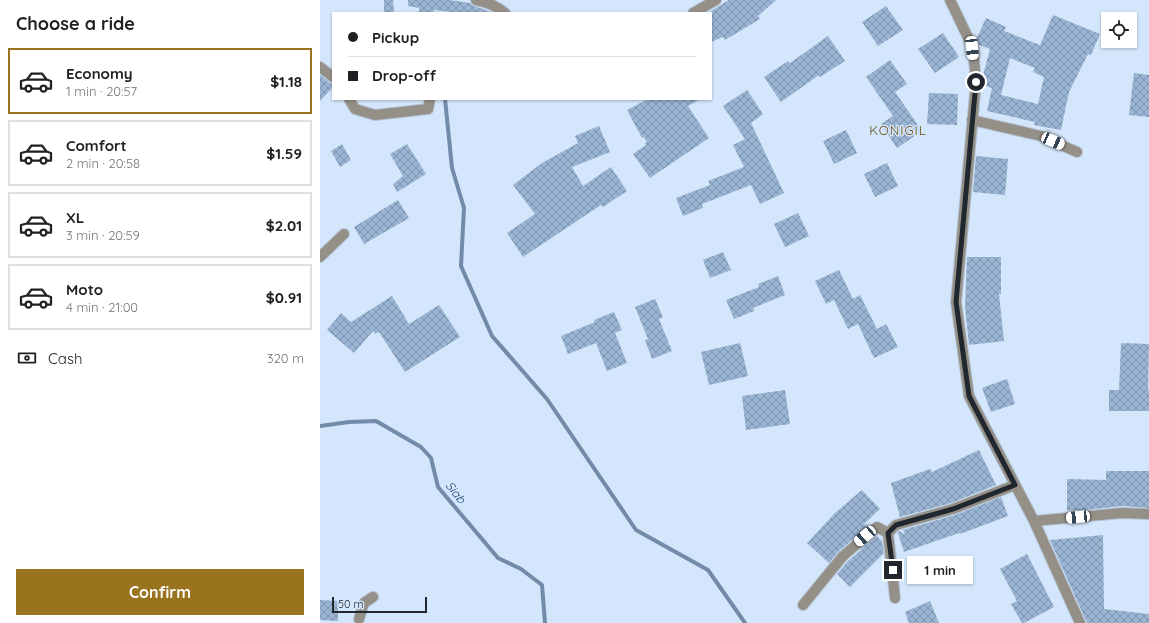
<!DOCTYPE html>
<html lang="en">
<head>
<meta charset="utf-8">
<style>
	body { margin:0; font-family:Quicksand,sans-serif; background:#f2f2f2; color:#202124; height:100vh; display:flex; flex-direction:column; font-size:15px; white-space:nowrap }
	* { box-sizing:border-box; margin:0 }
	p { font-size:13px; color:#757577 }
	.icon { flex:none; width:22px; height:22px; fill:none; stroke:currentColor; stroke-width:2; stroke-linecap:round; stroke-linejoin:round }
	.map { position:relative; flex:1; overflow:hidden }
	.sheet { display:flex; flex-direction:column; background:#fff; width:320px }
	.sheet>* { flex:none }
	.hud { position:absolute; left:12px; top:12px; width:380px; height:88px; border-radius:0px; box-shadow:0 1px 3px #0004; display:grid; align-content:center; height:88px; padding:0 16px; background:#fff }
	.tools { position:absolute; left:781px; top:12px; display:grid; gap:8px }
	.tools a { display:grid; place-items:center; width:36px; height:36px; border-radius:0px; background:#fff; box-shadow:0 1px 3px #0004; font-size:20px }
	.scale { position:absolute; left:12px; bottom:10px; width:95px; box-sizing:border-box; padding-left:4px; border:2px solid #20272e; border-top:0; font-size:11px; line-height:14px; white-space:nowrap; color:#20272e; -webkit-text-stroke:3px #d4e6fb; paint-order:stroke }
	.end { position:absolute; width:18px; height:18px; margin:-9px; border:5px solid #20272e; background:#fff; box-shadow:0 0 0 2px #fff }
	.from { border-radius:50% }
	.bubble { position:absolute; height:28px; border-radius:0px; background:#fff; box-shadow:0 1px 3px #0004; font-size:13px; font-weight:800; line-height:28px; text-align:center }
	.car { position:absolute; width:12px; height:24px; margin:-12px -6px; border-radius:5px; box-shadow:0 0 3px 1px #0007; background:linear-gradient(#fff 24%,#345 0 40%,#fff 0 76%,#345 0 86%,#fff 0) }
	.hud b { display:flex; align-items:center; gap:14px; height:38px; font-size:15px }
	.hud b+b { border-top:1px solid #e0e0e0 }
	.hud i { width:10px; height:10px; background:#202124 }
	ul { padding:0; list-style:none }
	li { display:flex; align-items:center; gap:12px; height:66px; margin:0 8px 6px; padding:0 8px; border:2px solid #e0e0e0; border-radius:0px }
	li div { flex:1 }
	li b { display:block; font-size:15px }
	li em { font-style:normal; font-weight:800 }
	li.on { border-color:#9a731f }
	li>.icon { width:36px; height:36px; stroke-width:1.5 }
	h2 { padding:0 16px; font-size:18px; line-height:48px }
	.pay { display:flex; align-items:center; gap:10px; height:44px; padding:0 16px; font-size:15px }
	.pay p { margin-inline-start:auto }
	.primary-button { display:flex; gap:8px; margin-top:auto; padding:8px 16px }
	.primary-button a { flex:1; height:46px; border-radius:0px; background:#9a731f; color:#fff; font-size:16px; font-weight:800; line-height:46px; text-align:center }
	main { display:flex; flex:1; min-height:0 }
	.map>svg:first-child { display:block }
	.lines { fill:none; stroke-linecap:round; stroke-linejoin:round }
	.stream { stroke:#728ba8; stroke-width:4 }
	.building { fill:url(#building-cross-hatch); fill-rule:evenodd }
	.minor-casing { stroke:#b4c4d6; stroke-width:12 }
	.minor { stroke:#959087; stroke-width:10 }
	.route { stroke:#20272e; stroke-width:5 }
	.labels { text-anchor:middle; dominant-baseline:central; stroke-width:3; stroke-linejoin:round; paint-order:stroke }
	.water-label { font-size:12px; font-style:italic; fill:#214771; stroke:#d4e6fb }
	.quarter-label { font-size:13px; letter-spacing:1px; fill:#6d521a; stroke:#d4e6fb }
</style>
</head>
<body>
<main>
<section class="sheet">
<h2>Choose a ride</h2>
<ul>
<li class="on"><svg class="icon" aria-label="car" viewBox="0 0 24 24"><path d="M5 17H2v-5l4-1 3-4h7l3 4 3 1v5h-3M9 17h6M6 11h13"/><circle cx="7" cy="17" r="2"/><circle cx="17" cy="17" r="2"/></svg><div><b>Economy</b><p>1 min · 20:57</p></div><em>$1.18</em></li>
<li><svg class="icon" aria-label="car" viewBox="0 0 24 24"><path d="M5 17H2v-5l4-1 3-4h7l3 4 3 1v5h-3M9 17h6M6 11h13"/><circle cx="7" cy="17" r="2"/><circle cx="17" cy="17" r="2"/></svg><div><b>Comfort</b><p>2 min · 20:58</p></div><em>$1.59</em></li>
<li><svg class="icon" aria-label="car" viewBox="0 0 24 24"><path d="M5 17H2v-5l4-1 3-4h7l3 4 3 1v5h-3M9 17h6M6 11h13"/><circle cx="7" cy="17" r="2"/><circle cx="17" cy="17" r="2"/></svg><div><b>XL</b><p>3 min · 20:59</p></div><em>$2.01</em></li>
<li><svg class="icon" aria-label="car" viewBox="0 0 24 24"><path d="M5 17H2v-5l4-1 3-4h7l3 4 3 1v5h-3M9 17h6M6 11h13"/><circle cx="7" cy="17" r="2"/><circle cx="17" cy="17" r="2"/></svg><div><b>Moto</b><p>4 min · 21:00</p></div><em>$0.91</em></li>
</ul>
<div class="pay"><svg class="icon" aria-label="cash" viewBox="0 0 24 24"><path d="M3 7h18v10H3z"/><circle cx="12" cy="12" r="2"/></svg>Cash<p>320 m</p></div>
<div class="primary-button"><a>Confirm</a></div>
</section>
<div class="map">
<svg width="829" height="623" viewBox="0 0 829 623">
	<defs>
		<pattern id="building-cross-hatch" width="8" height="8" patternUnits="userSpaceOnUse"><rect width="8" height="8" fill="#9ab4d3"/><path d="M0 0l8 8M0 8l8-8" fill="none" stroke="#7d92ac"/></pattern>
	</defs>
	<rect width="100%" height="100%" fill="#d4e6fb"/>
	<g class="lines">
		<path class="stream" d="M 125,99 L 132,168 L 144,208 L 141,266 L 172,336 L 227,399 L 316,530 L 388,570 L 425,623
			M 0,426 L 29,422 L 56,421 L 101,447 L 111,458 L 118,487 L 178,558 L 201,569 L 222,585 L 225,623"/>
	</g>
	<path class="building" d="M 64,0 L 73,0 L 74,13 L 64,13 Z
		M 88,0 L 130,0 L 150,3 L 154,6 L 174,13 L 138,13 L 114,10 L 114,13 L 99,13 L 99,8 L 88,6 Z
		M 409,0 L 456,0 L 438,16 L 440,19 L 405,40 L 403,37 L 391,42 L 391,13 L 388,13 Z
		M 566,6 L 583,30 L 558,46 L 542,22 Z
		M 733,15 L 780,34 L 771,55 L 768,54 L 749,92 L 741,130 L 714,125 L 715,122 L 667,111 L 672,88 L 662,85 L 662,79 L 670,49 L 659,45 L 656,40 L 666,18 L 686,27 L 684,31 L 720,45 ZM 690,58 L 715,68 L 713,72 L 724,77 L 718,104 L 681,95 Z
		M 623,33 L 639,57 L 615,73 L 598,49 Z
		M 508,36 L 525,61 L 500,77 L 499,75 L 461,102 L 444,77 L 468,61 L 470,63 Z
		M 570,60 L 587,84 L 575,92 L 602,131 L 577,148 L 561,124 L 573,116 L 546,77 Z
		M 814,73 L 829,75 L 829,117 L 809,115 Z
		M 0,75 L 13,85 L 13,87 L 0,101 Z
		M 427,90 L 443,114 L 431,123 L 464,193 L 440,204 L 431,185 L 382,204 L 383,208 L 363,216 L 356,198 L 390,185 L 388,181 L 424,167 L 413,145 L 425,139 L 403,106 Z
		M 609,93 L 638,94 L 637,125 L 607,124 Z
		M 328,99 L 381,99 L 368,106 L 389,138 L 330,178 L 313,154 L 326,145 L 325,143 L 327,142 L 324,137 L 322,138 L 307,110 Z
		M 279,126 L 290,152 L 252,167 L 263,186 L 291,167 L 307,191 L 283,207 L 281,205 L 203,257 L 187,233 L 215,214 L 193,185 L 222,163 L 258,143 L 255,136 Z
		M 526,130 L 537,153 L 514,164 L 503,141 Z
		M 22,144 L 31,160 L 20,167 L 11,151 Z
		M 87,144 L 106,174 L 77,192 L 73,184 L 83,176 L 70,154 Z
		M 656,156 L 688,159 L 685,195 L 653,192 Z
		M 567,163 L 578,186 L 555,197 L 544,174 Z
		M 78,200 L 89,218 L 44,244 L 34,227 Z
		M 478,213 L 489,236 L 465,247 L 454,224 Z
		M 403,252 L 411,270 L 390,278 L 383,260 Z
		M 647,257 L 681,257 L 681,294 L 679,294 L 684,341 L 649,345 L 645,307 Z
		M 519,270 L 533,299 L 540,295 L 557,329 L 566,324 L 578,347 L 554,358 L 538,324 L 528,329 L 514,300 L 506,304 L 495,281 Z
		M 458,276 L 465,295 L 433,308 L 434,311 L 414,319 L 406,300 L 439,287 L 438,284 Z
		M 72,296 L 89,324 L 119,305 L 140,337 L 85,372 L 59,332 L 55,334 L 53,331 L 34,353 L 7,330 L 21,313 L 31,322 Z
		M 335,299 L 343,317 L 339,319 L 352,351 L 332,359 L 325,340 L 328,339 L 315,307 Z
		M 294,312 L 302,330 L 295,333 L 307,363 L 287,371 L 276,343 L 248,354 L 241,336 L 275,322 L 274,320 Z
		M 420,343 L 428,376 L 389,385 L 381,352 Z
		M 801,343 L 829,344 L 828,390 L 829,390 L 829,411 L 789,411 L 789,390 L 799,390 Z
		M 687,379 L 695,404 L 671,412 L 662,388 Z
		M 465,390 L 470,424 L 426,430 L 422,396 Z
		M 659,450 L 676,485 L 631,503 L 580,517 L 571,483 L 610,469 L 612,472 Z
		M 786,471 L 829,471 L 829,508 L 802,506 L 765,510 L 747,510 L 747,479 L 786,480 Z
		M 542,490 L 560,509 L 544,524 L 547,527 L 519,551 L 509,563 L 487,543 L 515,513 Z
		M 681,497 L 688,516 L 640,534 L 639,533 L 584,552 L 578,533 L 579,531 L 585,535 L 583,530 L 635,515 Z
		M 783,535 L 784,609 L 829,614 L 829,623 L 767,623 L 730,540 Z
		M 557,536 L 562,541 L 564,553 L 530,587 L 517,574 L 528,561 Z
		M 707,554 L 734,607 L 704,623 L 702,623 L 691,604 L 697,601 L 680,569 Z
		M 0,600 L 18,601 L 18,621 L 0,620 Z
		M 610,601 L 619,623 L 589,623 L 585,612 Z"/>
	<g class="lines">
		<defs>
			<path id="minor" d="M 156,0 C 166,2 177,6 185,13
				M 630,0 L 653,48 L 656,82 L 636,302 L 649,396 L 714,521 L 760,623
				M 373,13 L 396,0
				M 0,67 L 13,77
				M 29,99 L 35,109 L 55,115 L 108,109 L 110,99
				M 652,120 L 721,136 L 757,152
				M 0,257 L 24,234
				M 714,521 L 802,513 L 829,514
				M 575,598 L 568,533 L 576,525 L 633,509 L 695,485
				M 483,605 L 523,556 L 557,527 L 568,533
				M 39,619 L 44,603 L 53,597"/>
		</defs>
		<use href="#minor" class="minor-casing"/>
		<use href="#minor" class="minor"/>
	</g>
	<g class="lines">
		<path class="route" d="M 573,570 L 568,533 L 576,525 L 633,509 L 695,485 L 649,396 L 636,302 L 656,82"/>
	</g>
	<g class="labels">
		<g class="water-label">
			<text transform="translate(136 492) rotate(52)">Siab</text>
		</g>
		<g class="quarter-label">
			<text x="578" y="130">KONIGIL</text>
		</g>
	</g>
</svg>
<div class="tools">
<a><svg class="icon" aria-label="locate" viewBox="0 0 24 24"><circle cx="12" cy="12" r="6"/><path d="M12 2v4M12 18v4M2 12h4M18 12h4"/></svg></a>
</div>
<div class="scale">50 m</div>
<i class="end from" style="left:656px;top:82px"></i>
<i class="end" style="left:573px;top:570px"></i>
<div class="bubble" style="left:587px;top:556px;width:66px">1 min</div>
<i class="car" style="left:652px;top:48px;rotate:174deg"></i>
<i class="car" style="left:733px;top:141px;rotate:114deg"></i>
<i class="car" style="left:758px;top:517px;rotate:265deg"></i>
<i class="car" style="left:545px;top:536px;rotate:229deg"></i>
<div class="hud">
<b><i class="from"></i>Pickup</b>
<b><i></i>Drop-off</b>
</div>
</div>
</main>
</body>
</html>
